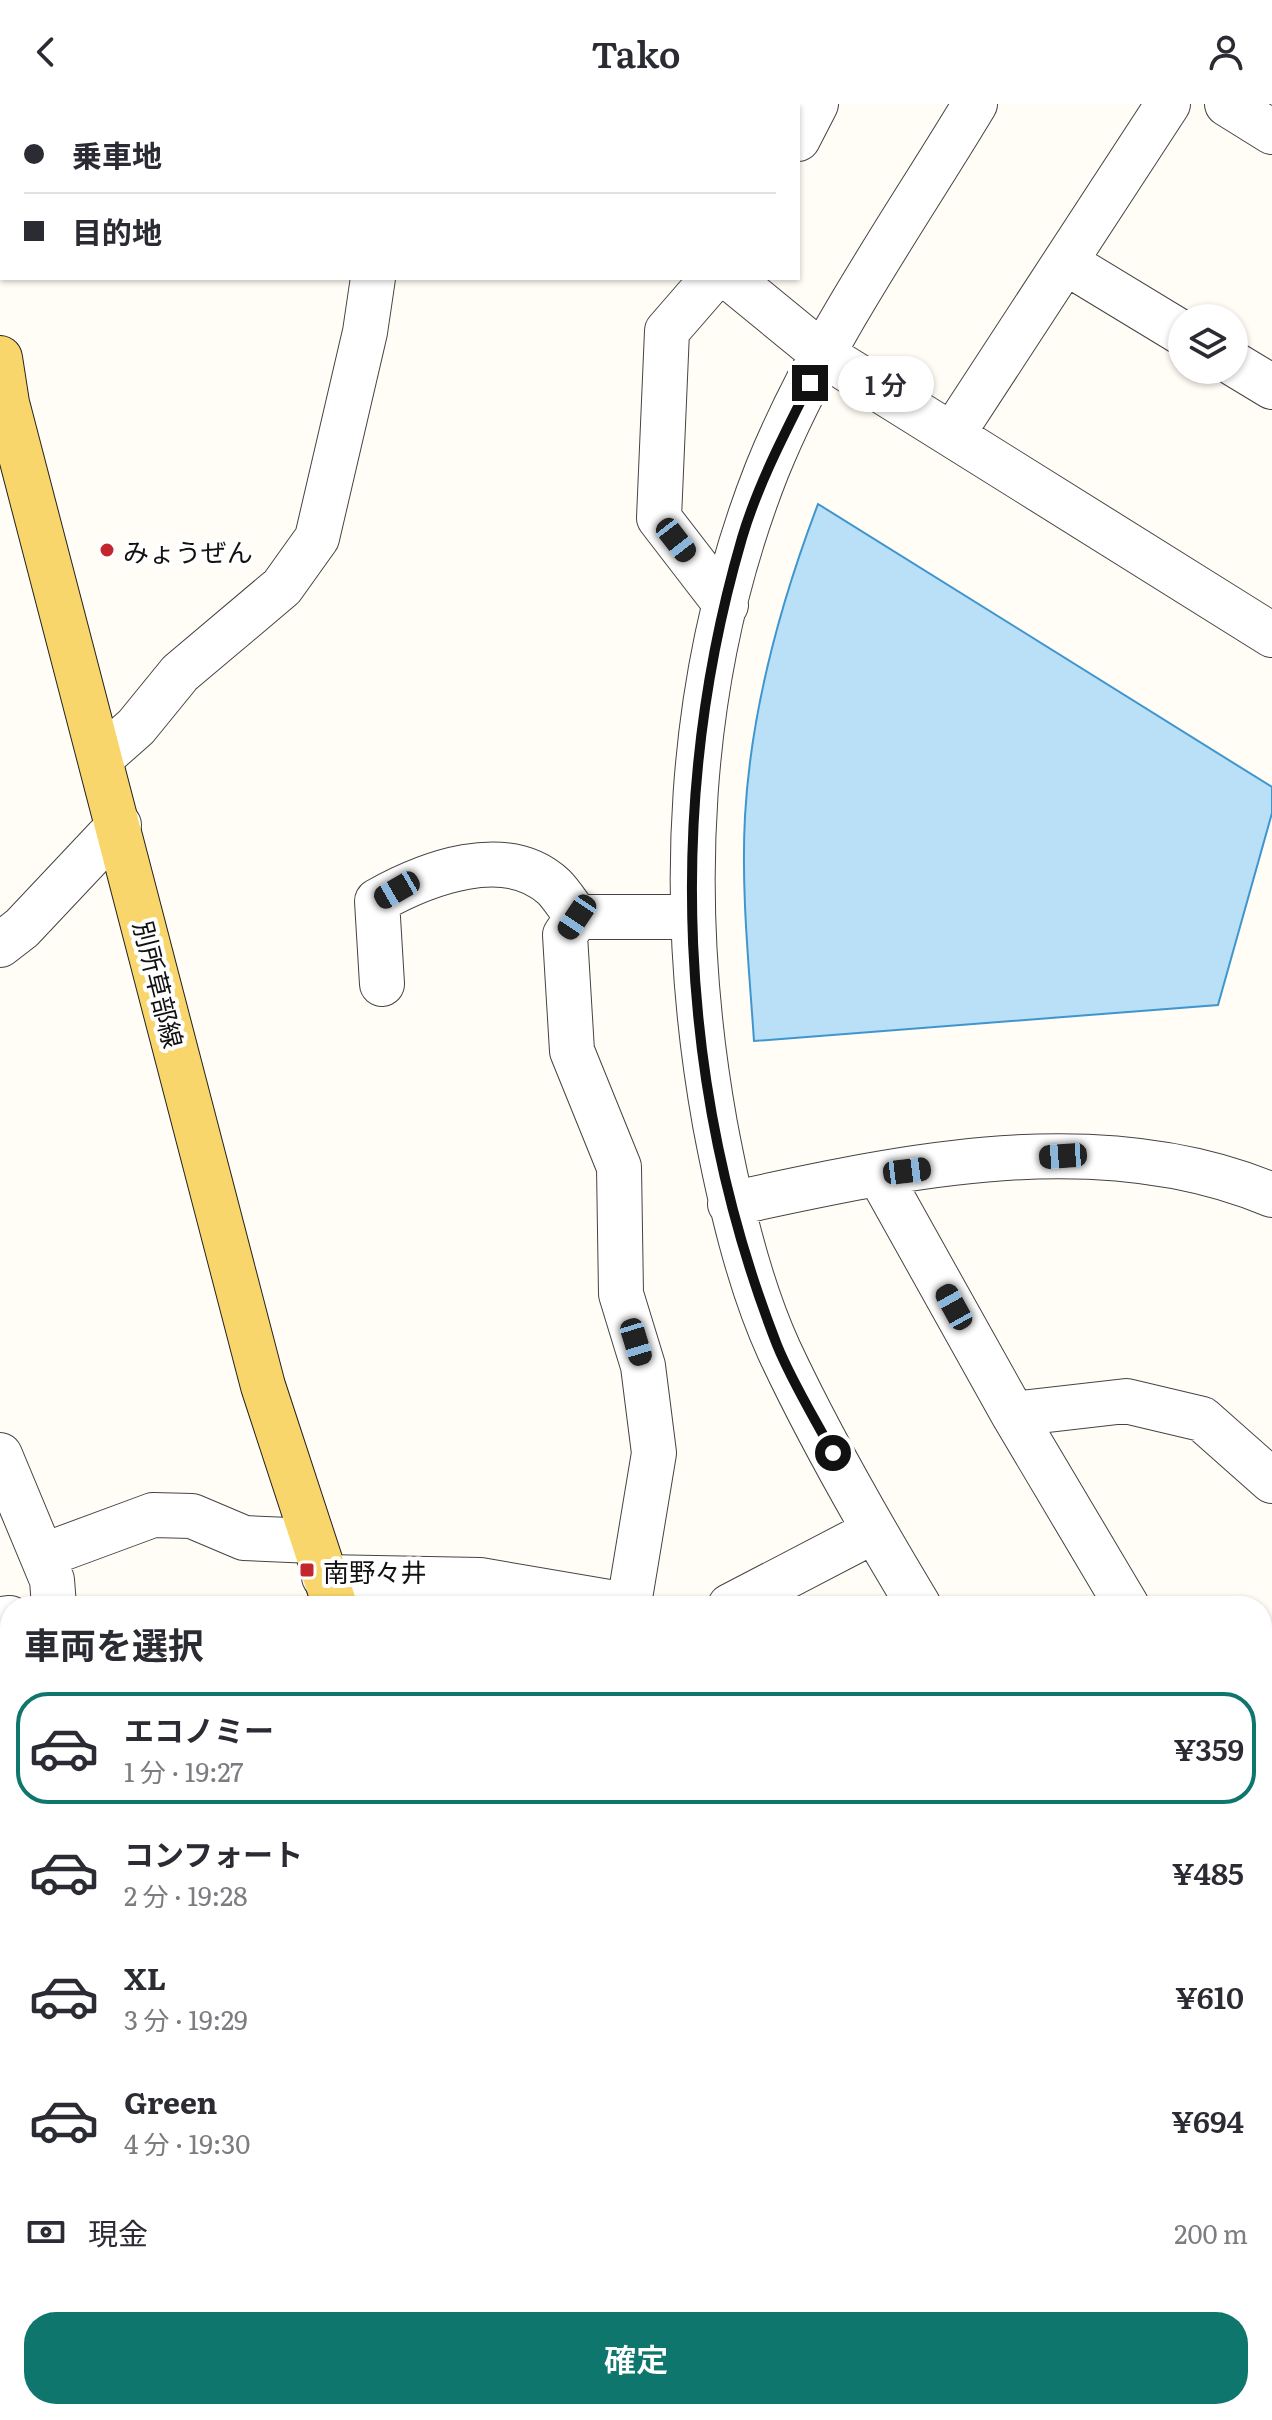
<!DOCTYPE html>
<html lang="ja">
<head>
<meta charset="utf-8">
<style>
	body { margin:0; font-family:Literata,"Noto Sans JP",serif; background:#f7f7f7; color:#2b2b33; height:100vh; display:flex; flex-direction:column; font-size:30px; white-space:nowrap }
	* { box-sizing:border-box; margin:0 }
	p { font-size:26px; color:#7c7c81 }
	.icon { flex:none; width:44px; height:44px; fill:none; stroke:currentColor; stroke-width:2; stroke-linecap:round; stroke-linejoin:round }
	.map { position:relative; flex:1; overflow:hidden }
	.panel { position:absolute; left:0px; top:1492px; width:1272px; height:824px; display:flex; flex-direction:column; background:#fff; border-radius:32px 32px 0 0; box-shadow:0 2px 6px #0004 }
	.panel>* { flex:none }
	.top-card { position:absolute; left:0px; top:0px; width:800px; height:176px; box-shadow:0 2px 6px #0004; display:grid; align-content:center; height:176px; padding:0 24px; background:#fff }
	.tools { position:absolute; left:1168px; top:200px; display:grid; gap:16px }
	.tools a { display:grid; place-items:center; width:80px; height:80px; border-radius:50%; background:#fff; box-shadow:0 2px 6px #0004; font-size:40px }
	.end { position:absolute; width:36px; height:36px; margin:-18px; border:10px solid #111; background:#fff; box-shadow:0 0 0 4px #fff }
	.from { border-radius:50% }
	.bubble { position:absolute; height:56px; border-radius:28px; background:#fff; box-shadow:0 2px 6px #0004; font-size:26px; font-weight:600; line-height:56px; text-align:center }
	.car { position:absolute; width:24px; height:48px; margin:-24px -12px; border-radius:10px; box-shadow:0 0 6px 2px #0007; background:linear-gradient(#222 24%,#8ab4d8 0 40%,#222 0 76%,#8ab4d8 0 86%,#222 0) }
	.top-card b { display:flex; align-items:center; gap:28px; height:76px; font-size:30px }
	.top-card b+b { border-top:2px solid #e1e1e2 }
	.top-card i { width:20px; height:20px; background:#2b2b33 }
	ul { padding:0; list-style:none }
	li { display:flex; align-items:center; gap:24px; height:112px; margin:0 16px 12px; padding:0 8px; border:4px solid transparent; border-radius:32px }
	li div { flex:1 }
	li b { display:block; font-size:30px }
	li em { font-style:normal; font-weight:600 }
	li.selected { border-color:#0f766e }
	li>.icon { width:72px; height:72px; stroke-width:1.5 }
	h2 { padding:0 24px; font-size:36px; line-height:96px }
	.pay { display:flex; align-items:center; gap:20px; height:88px; padding:0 24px; font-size:30px }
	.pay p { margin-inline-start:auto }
	.primary-button { display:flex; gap:16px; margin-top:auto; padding:16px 24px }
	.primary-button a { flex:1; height:92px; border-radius:32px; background:#0f766e; color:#fff; font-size:32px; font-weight:600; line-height:92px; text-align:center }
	header { display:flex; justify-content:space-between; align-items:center; height:104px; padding:0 24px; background:#fff; font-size:36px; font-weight:600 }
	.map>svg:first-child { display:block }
	.water { fill:#b9e0f7; stroke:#3f96cf; stroke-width:2 }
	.building { fill:#5a524d }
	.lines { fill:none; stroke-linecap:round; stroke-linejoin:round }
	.minor-casing { stroke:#444; stroke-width:46 }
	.major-casing { stroke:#222; stroke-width:46 }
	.minor { stroke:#fff; stroke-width:44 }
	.major { stroke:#f9d66b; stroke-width:44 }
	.route { stroke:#111; stroke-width:10 }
	.poi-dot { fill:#c4262e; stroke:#fff; stroke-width:3 }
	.labels { text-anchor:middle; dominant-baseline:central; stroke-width:8; stroke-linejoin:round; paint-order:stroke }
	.poi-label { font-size:26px; fill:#111; stroke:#fff; text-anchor:start }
	.street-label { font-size:26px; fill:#111; stroke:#fff }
</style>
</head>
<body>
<header><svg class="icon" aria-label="back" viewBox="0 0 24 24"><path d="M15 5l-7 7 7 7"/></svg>Tako<svg class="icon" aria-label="person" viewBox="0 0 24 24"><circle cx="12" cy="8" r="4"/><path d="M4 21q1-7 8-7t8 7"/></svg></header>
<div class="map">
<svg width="1272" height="2316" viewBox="0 0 1272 2316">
	<rect width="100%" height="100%" fill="#fffdf5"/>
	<path class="water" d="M 818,400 L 1272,683 L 1272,709 L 1218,901 L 754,937 C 749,862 741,787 745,712 C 751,605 780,500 818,400 Z"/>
	<path class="building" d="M 238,2306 L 581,2306 L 560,2316 L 217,2316 Z"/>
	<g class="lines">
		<defs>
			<path id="minor" d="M 1227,0 L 1272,28
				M 205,2 L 205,0
				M 389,2 L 390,0
				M 707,2 L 709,0
				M 798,35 L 816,0
				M 1065,158 L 1182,229
				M 713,174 L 667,227 L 659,414 L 726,501
				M 730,174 L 824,251 L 1272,531
				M 1234,260 L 1272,283
				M 952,331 L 1168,0
				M 102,653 L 136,623 L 180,569 L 282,483 L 317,434 L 365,228 L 373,174
				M 0,841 L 22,824 L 119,721
				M 382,880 L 377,797 C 425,770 506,738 554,783 C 562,791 569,803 577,813
				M 879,1070 L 1013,1310 L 1127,1502
				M 730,1100 C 904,1062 1101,1019 1272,1091
				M 1013,1310 L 1126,1297 L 1202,1315 L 1272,1377
				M 0,1351 L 52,1476 L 54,1502
				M 42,1452 L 153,1411 L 192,1412 L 244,1434 L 313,1437
				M 324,1473 L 480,1476 L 632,1502
				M 629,1500 L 654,1349 L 643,1262 L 621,1190 L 619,1063 L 572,947 L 565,831 L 577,813 L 692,813
				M 730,1502 L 874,1427
				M 919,1502 C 869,1419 820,1334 779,1246 C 748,1178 729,1094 715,1020 C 676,802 685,574 767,366 C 818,239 904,118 975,0
				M 0,1515 L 10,1514
				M 1262,1731 L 1272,1747
				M 0,1898 L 10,1887
				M 1262,2073 L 1272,2088
				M 963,2306 L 969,2316
				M 1220,2306 L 1226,2316"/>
			<path id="major" d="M 0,254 L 7,299 L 263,1282 L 335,1502
				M 761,2306 L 768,2316"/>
		</defs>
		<use href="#minor" class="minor-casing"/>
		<use href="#major" class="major-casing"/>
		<use href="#minor" class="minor"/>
		<use href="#major" class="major"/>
	</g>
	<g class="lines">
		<path class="route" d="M 810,279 C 785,329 758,380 742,434 C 665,698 677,985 777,1241 C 792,1278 814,1313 833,1349"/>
	</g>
	<g class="poi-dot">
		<circle cx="107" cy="446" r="8"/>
		<rect x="299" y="1458" width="16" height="16" rx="4"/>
	</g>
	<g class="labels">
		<g class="poi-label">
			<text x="123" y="446">みょうぜん</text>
			<text x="323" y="1466">南野々井</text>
		</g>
		<g class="street-label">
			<text transform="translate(160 880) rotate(76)">別所草部線</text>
		</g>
	</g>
</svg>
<div class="tools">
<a><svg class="icon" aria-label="layers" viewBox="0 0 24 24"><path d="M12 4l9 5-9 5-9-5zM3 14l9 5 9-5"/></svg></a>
</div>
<i class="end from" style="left:833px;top:1349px"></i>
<i class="end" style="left:810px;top:279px"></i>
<div class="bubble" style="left:838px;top:252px;width:96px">1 分</div>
<i class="car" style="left:676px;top:436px;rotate:142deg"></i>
<i class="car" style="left:397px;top:786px;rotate:240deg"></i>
<i class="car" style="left:577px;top:813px;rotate:214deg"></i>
<i class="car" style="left:1063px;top:1052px;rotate:266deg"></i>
<i class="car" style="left:907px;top:1067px;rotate:83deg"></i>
<i class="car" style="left:954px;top:1203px;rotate:331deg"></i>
<i class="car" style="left:636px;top:1238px;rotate:163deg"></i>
<div class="top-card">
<b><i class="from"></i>乗車地</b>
<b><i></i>目的地</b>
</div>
<section class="panel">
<h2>車両を選択</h2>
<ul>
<li class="selected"><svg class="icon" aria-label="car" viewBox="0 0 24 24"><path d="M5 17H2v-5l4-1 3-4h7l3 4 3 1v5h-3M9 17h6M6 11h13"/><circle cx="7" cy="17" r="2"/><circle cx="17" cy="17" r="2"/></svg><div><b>エコノミー</b><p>1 分 · 19:27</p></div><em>¥359</em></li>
<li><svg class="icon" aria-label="car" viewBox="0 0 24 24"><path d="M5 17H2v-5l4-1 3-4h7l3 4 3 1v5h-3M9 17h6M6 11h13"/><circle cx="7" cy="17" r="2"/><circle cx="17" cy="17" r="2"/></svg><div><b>コンフォート</b><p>2 分 · 19:28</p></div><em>¥485</em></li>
<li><svg class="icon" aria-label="car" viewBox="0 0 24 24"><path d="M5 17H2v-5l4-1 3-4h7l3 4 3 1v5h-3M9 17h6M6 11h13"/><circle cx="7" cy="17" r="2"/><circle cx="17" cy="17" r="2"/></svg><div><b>XL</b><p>3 分 · 19:29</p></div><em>¥610</em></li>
<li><svg class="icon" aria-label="car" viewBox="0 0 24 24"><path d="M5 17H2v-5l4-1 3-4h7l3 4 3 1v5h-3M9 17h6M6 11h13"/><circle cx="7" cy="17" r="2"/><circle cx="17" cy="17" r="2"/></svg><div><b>Green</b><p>4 分 · 19:30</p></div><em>¥694</em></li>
</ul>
<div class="pay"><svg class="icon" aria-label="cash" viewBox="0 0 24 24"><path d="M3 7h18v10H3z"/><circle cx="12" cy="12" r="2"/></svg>現金<p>200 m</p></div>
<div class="primary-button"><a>確定</a></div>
</section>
</div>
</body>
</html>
